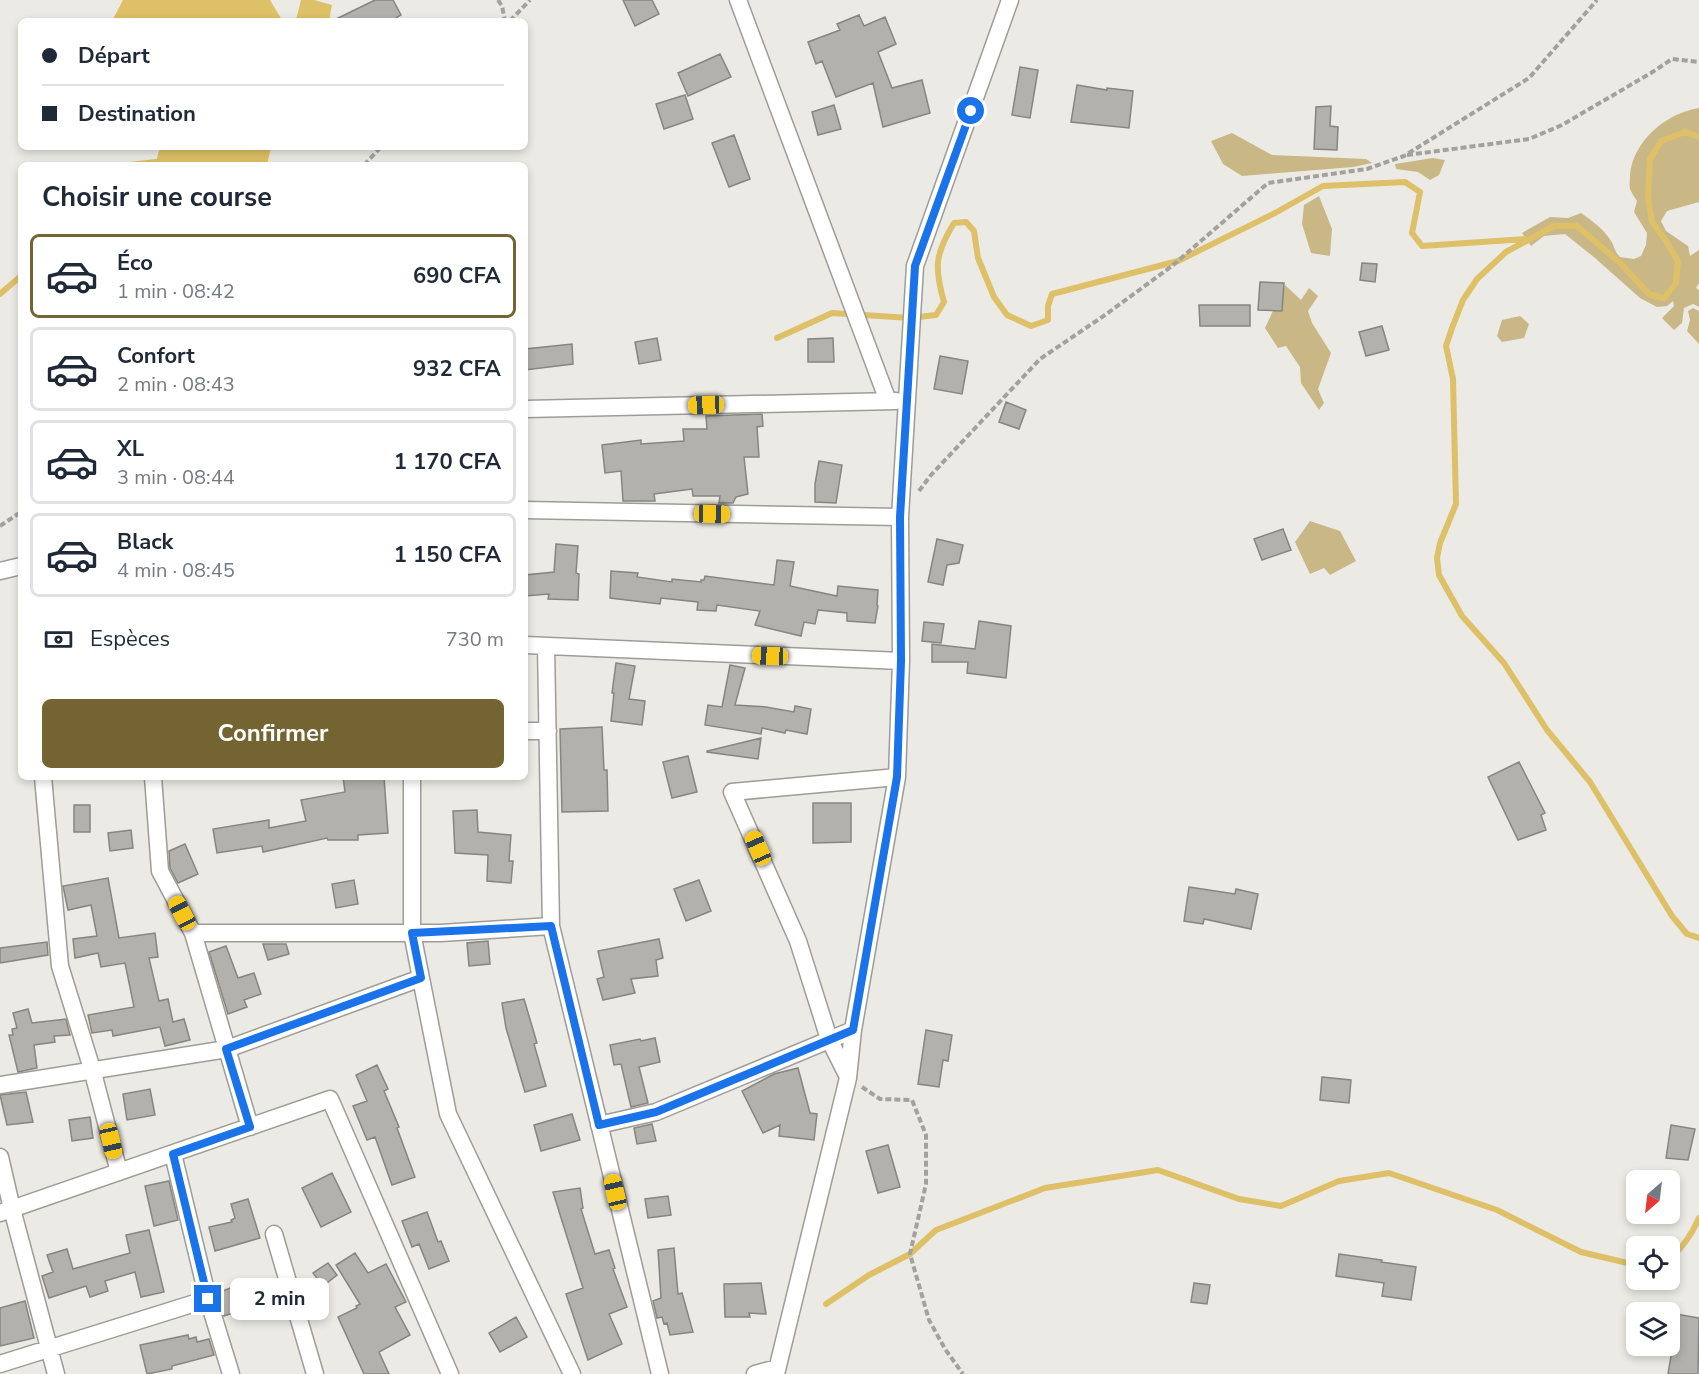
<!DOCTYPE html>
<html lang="fr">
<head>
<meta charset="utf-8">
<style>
	body { margin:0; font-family:"Nunito Sans",sans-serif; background:#f2f2f3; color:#1f2937; height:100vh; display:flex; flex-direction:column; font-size:22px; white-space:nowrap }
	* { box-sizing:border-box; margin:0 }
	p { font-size:20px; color:#747a83 }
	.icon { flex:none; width:33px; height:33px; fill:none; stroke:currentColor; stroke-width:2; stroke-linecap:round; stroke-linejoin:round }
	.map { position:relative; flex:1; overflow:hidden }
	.side { position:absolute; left:18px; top:162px; width:510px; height:618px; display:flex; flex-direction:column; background:#fff; border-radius:9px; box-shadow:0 3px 9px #0003 }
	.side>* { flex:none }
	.hud { position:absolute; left:18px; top:18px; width:510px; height:132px; border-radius:9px; box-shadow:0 3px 9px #0003; display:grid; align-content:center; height:132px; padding:0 24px; background:#fff }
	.needle { width:39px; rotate:208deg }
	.controls { position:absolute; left:1626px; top:1170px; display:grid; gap:12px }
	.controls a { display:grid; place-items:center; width:54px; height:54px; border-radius:9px; background:#fff; box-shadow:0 3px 9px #0003; font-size:30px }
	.end { position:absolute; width:27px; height:27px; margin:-14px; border:8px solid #1a73e8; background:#fff; box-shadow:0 0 0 3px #fff }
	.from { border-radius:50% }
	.bubble { position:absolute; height:42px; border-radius:9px; background:#fff; box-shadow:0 3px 9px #0003; font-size:20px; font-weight:700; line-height:42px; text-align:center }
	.car { position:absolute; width:18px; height:36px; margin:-18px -9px; border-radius:8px; box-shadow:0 0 4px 2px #0007; background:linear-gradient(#f5c518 24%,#345 0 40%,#f5c518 0 76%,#345 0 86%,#f5c518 0) }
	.hud b { display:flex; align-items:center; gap:21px; height:57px; font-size:22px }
	.hud b+b { border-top:2px solid #e0e1e3 }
	.hud i { width:15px; height:15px; background:#1f2937 }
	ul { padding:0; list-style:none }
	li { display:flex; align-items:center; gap:18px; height:84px; margin:0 12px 9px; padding:0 12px; border:3px solid #e0e1e3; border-radius:9px }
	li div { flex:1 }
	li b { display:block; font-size:22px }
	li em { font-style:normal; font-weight:700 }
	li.on { border-color:#746432 }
	li>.icon { width:54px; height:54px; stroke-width:1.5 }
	h2 { padding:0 24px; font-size:27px; line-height:72px }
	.pay { display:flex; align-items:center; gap:15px; height:66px; padding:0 24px; font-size:22px }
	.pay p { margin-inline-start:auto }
	.action { display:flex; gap:12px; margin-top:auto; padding:12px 24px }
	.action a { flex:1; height:69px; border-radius:9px; background:#746432; color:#fff; font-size:24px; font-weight:700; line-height:69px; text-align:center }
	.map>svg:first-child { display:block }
	.green { fill:#c9b886 }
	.water { fill:#ddc067 }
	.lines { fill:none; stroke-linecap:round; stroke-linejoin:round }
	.stream { stroke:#ddc067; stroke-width:6 }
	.building { fill:#b2b1ab; stroke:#868580; stroke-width:1.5 }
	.street-casing { stroke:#9e9c97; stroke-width:19 }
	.path { stroke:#a3a19d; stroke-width:4; stroke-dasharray:6 3; stroke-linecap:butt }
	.street { stroke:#fff; stroke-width:16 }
	.route { stroke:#1a73e8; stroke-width:8 }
</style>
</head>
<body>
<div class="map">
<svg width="1699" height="1374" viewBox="0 0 1699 1374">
	<rect width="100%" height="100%" fill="#eceae4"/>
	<path class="green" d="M 1699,108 L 1699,202 L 1667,211 L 1661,221 L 1666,231 L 1688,246 L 1690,256 L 1699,250 L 1699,283 L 1696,288 L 1699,290 L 1699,307 L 1693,304 L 1684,308 L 1682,323 L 1674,330 L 1662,318 L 1674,306 L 1673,301 L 1667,306 L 1657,307 L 1640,298 L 1595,258 L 1565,234 L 1544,236 L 1531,246 L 1522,233 L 1550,217 L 1568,218 L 1581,213 C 1592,221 1604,229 1611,241 C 1615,247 1614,251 1620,257 L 1634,259 L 1641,256 L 1646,245 L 1647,233 L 1634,212 L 1637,201 C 1635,198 1632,193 1630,189 C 1629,185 1630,180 1630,175 C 1633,141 1666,113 1699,108 Z
		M 1232,133 L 1272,155 L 1366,159 L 1372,163 L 1353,167 L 1242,176 L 1223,164 L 1211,141 Z
		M 1433,158 L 1445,160 L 1439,175 L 1430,180 L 1418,172 L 1396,169 L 1395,164 Z
		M 1319,196 L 1332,229 L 1330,256 L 1311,253 L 1302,224 L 1304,205 Z
		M 1285,285 L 1301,300 L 1309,288 L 1318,296 L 1308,311 L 1312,323 L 1331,353 L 1318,389 L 1324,403 L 1319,410 L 1301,383 L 1300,367 L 1286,346 L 1278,348 L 1265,328 Z
		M 1693,308 L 1699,311 L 1699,344 L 1687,331 L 1690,320 L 1688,311 Z
		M 1520,316 L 1529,324 L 1524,338 L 1502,342 L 1497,336 L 1502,320 Z
		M 1310,521 L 1340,531 L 1356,561 L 1330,575 L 1324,568 L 1310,574 L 1295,542 Z"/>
	<path class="water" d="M 123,0 L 270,0 L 282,20 L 296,20 L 301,0 L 314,0 L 332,5 L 329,21 L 112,21 Z
		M 160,147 L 271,147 L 267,165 L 160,165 L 156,162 Z"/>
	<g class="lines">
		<path class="stream" d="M 1699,137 L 1685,132 L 1661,141 L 1650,159 L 1648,198 L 1652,222 L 1666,241 L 1678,261 L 1676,283 L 1664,298 L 1650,295 L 1619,262 L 1577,226 L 1554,226 L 1506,252 L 1477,279 L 1463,300 L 1452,328 L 1446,346 L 1453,379 L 1456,504 L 1440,543 L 1437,558 L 1439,575 L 1462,616 L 1504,663 L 1547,730 L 1590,782 L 1672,916 L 1687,934 L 1699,938
			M 129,165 L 156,162
			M 0,294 L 21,276
			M 777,338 L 832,313 L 910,318 L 936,315 L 944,302 C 934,267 935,254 954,223 L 966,222 L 974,231 L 978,258 L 994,297 L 1007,315 L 1031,326 L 1048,320 L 1048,306 L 1052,294 L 1178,261 L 1275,213 L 1323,186 L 1405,182 L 1420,192 L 1412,233 L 1422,246 L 1526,239
			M 1670,1258 C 1682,1249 1693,1232 1699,1218
			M 826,1304 L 869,1275 L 910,1254 L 936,1230 L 1045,1188 L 1158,1170 L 1239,1199 L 1281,1206 L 1339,1181 L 1389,1173 L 1497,1210 L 1581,1252 L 1636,1265"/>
	</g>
	<path class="building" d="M 375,0 L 393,0 L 401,15 L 391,21 L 332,21 Z
		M 623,0 L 652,0 L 659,14 L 635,26 Z
		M 859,15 L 864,26 L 885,17 L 896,44 L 878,52 L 892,88 L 922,80 L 930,113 L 883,127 L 873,83 L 836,97 L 822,61 L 816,64 L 808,42 L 840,30 L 837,24 Z
		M 720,54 L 731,77 L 688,96 L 678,73 Z
		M 1020,67 L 1038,70 L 1030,118 L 1012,115 Z
		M 1077,85 L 1107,90 L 1107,88 L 1133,91 L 1129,128 L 1071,122 Z
		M 685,95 L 693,119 L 664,129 L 656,104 Z
		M 834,105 L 841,129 L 818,135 L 812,112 Z
		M 1331,106 L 1330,126 L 1338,127 L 1337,150 L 1314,149 L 1316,107 Z
		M 734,135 L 750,179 L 729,187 L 712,143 Z
		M 1362,263 L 1377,264 L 1375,282 L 1360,280 Z
		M 1260,282 L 1284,283 L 1282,311 L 1258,310 Z
		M 1199,305 L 1250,305 L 1250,326 L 1200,326 Z
		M 1382,326 L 1389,350 L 1366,356 L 1359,332 Z
		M 657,338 L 661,360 L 639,364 L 635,342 Z
		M 833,338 L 834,362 L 808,362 L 808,339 Z
		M 572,344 L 573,364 L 525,370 L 525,349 Z
		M 940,356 L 968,361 L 962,394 L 934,389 Z
		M 1006,402 L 1026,410 L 1019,429 L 999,422 Z
		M 762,414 L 763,426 L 757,427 L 759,457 L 744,457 L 748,494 L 736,497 L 733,503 L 719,503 L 720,496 L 693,496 L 692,489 L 654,494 L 655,501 L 623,501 L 621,471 L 605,473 L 602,445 L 641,440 L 641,444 L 684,441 L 683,429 L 707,429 L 706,416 Z
		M 819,461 L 842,465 L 836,503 L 815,502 L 815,484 Z
		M 1283,529 L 1291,550 L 1262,560 L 1254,539 Z
		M 937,539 L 963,545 L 959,563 L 947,565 L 943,585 L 928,582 Z
		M 556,544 L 578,546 L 576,573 L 579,574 L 578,600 L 548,599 L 549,594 L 525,596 L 525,575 L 554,572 Z
		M 777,560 L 794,562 L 790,586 L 837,596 L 838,586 L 878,590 L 877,605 L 878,606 L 875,623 L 847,621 L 847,613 L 818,610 L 815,624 L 804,622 L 801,636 L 755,625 L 760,611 L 717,605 L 716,611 L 697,610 L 698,602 L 661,598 L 660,604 L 610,598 L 611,571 L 638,573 L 637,577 L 672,582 L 672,579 L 701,582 L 701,580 L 704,580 L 705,576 L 774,585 Z
		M 979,621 L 1011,626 L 1006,678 L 967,673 L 968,662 L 932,662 L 932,644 L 975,649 Z
		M 924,622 L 944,624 L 941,643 L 922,641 Z
		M 616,663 L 635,666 L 629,699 L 645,701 L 642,725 L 611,721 L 614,693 L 612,693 Z
		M 730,665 L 745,668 L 735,705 L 766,707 L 794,712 L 795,706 L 811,709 L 807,734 L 786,730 L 785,733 L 762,728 L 761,734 L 705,725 L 708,705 L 722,707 Z
		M 602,727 L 604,770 L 607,770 L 608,811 L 562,812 L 560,729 Z
		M 761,738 L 758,759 L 707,752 L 707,751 Z
		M 688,756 L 697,792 L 672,798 L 663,762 Z
		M 1519,762 L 1545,813 L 1541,815 L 1546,830 L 1518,840 L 1488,777 Z
		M 343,777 L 384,777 L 388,833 L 358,835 L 358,840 L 328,840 L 327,838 L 263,852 L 262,846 L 217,853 L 213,829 L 269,820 L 269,828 L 306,821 L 301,800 L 345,792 Z
		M 813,803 L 851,803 L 851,842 L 813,843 Z
		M 74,805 L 90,805 L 90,832 L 74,832 Z
		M 477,810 L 478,832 L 511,835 L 509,861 L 513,861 L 511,883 L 487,881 L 488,855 L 455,853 L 453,811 Z
		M 131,830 L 133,848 L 110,851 L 108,833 Z
		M 185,844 L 198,874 L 178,883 L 170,868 L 169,851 Z
		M 108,878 L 119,938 L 155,933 L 158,957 L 149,958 L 159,1001 L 168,999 L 173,1022 L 184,1019 L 190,1040 L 165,1046 L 160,1027 L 113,1036 L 112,1030 L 92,1033 L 88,1015 L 134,1007 L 125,963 L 101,967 L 98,953 L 75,958 L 73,939 L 97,936 L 91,905 L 68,910 L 63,886 Z
		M 354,880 L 358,904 L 336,908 L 332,884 Z
		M 699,880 L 711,911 L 686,921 L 674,889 Z
		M 1189,887 L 1235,894 L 1236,889 L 1258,894 L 1251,929 L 1204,919 L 1203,924 L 1184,921 Z
		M 659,939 L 663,958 L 656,960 L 658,976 L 631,979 L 635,993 L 603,1000 L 597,979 L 604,977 L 598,951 Z
		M 488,941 L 490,964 L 469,966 L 467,943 Z
		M 47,942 L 48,955 L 0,963 L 0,948 Z
		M 263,944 L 286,944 L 289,954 L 268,960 Z
		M 226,946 L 238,978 L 254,973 L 261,994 L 244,1000 L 247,1007 L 228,1014 L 209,952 Z
		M 524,999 L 537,1043 L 534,1044 L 546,1086 L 525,1092 L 506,1028 L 502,1003 Z
		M 28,1009 L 32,1023 L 66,1019 L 70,1035 L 54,1036 L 55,1042 L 34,1045 L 37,1068 L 18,1072 L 9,1035 L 13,1035 L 12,1029 L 17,1028 L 13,1013 Z
		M 926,1030 L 952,1035 L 948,1061 L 943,1060 L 939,1087 L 918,1084 Z
		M 655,1038 L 660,1062 L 639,1067 L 648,1103 L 631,1107 L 621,1064 L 614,1065 L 610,1045 L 640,1039 L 641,1041 Z
		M 377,1065 L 388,1089 L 384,1091 L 399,1127 L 397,1128 L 415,1177 L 392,1185 L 375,1137 L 367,1140 L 353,1106 L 367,1101 L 356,1075 Z
		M 798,1068 L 810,1113 L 817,1114 L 814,1140 L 779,1136 L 780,1125 L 763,1133 L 742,1091 L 774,1074 Z
		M 1322,1077 L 1351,1080 L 1349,1103 L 1320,1100 Z
		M 150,1089 L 155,1115 L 127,1120 L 123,1094 Z
		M 26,1092 L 33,1122 L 7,1125 L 0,1095 Z
		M 572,1114 L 580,1140 L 541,1151 L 534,1125 Z
		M 90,1117 L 93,1138 L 72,1141 L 69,1120 Z
		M 652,1124 L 656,1141 L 637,1144 L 634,1128 Z
		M 1671,1125 L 1695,1129 L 1688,1160 L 1666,1158 Z
		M 888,1145 L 900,1187 L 878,1193 L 866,1151 Z
		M 332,1173 L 351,1212 L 321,1227 L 302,1188 Z
		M 169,1181 L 178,1220 L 154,1226 L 145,1186 Z
		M 580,1188 L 583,1208 L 581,1209 L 595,1254 L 609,1250 L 615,1268 L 613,1269 L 627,1307 L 609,1314 L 622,1344 L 588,1360 L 566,1294 L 583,1288 L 553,1192 Z
		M 668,1196 L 671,1215 L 648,1218 L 645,1199 Z
		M 248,1199 L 260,1238 L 215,1251 L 209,1227 L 232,1222 L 231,1220 L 235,1218 L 231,1204 Z
		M 427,1212 L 438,1242 L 441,1241 L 449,1261 L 429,1269 L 419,1244 L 412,1247 L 402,1221 Z
		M 149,1230 L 164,1292 L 141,1297 L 135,1272 L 105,1281 L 108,1291 L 90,1297 L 86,1286 L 49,1298 L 42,1276 L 53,1272 L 47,1255 L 67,1249 L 73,1269 L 130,1253 L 126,1235 Z
		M 674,1248 L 678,1294 L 682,1293 L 693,1332 L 670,1335 L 667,1323 L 664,1324 L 662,1317 L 657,1318 L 653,1301 L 661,1298 L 658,1250 Z
		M 355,1253 L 368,1273 L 386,1264 L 406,1302 L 395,1307 L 410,1335 L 379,1352 L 389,1374 L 364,1374 L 338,1317 L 357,1308 L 356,1306 L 360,1304 L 336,1265 Z
		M 1339,1254 L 1382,1260 L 1381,1262 L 1416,1267 L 1411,1300 L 1382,1296 L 1384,1283 L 1336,1276 Z
		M 328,1263 L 337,1275 L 323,1286 L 313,1273 Z
		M 761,1283 L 766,1314 L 749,1313 L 750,1317 L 725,1317 L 724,1284 Z
		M 1194,1283 L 1210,1285 L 1207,1304 L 1191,1302 Z
		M 236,1286 L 244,1309 L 224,1316 L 217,1293 Z
		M 25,1301 L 34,1338 L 0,1346 L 0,1308 Z
		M 1670,1313 L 1699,1318 L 1698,1374 L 1668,1374 L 1672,1350 L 1670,1349 Z
		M 516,1317 L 527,1337 L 500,1352 L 489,1333 Z
		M 188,1335 L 189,1339 L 196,1337 L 197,1342 L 209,1339 L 214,1355 L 172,1366 L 172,1369 L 147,1374 L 140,1345 Z"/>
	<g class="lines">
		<defs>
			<path id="street" d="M 738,0 L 888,401
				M 525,409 L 896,401
				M 525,510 L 900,517
				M 0,571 L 21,566
				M 525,645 L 901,661
				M 546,646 L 551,926 L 660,1374
				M 525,731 L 548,731
				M 43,777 L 60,966 L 92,1069 L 119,1172
				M 153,777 L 160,871 L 193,933 L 250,1127
				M 412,777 L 412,933 L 448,1114 L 572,1374
				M 193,933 L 441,933 L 551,926
				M 848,1077 L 829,1039 L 798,941 L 732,792 L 897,777
				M 0,1085 L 227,1049 L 421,978
				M 599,1125 L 656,1112 L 853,1030
				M 173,1154 L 208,1299 L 231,1374
				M 0,1157 L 12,1209 L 56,1374
				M 0,1213 L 330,1099 L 450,1374
				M 274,1234 L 315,1374
				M 0,1364 L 208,1299
				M 755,1374 L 777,1368
				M 776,1374 L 848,1078 L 853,1030 L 897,777 L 901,661 L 900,517 L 915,266 L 1010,0"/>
		</defs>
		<use href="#street" class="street-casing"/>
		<path class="path" d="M 498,0 L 502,6 L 505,21
			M 510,21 L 530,0
			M 1407,155 L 1529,139 L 1562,125 L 1651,73 L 1672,59 L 1699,62
			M 364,165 L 381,147
			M 919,491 L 931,475 L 1040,359 L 1105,315 L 1172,266 L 1268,183 L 1367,169 L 1404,156 L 1529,78 L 1597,0
			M 0,526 L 21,512
			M 862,1087 L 880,1099 L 912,1100 L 926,1135 L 926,1184 L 910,1254 L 929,1320 L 945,1349 L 963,1374"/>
		<use href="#street" class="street"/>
	</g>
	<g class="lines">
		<path class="route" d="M 208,1299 L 173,1154 L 250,1127 L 226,1049 L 421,978 L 412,933 L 551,926 L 599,1125 L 656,1112 L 853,1030 L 897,777 L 901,661 L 900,517 L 915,266 L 971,111"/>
	</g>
</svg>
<div class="controls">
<a><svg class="needle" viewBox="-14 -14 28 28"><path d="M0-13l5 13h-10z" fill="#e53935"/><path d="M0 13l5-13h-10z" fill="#747a83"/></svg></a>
<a><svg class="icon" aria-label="locate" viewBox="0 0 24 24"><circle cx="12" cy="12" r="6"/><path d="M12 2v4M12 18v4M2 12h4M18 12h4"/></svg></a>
<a><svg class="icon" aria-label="layers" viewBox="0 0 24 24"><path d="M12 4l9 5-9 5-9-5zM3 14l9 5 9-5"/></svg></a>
</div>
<i class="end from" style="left:971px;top:111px"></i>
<i class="end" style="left:208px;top:1299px"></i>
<div class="bubble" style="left:230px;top:1278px;width:99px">2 min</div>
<i class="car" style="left:706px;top:405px;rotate:268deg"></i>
<i class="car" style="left:712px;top:514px;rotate:91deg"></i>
<i class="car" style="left:770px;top:656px;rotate:272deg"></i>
<i class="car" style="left:758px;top:848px;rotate:336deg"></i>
<i class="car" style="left:182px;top:913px;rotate:332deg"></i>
<i class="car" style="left:111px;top:1141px;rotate:167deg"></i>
<i class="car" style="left:615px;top:1192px;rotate:347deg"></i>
<div class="hud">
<b><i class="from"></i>Départ</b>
<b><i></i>Destination</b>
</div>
<section class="side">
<h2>Choisir une course</h2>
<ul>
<li class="on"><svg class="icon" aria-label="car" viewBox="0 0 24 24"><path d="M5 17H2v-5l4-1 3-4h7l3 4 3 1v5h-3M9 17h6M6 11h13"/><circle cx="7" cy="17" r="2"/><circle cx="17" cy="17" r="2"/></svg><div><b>Éco</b><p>1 min · 08:42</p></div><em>690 CFA</em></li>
<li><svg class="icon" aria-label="car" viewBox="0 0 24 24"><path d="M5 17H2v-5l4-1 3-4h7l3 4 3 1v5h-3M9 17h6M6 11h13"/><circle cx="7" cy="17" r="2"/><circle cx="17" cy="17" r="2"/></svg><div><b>Confort</b><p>2 min · 08:43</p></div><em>932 CFA</em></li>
<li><svg class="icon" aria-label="car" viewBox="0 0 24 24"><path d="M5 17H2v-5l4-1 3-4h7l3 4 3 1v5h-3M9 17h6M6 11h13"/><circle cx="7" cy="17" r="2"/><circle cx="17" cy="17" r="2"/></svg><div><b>XL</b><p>3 min · 08:44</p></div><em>1 170 CFA</em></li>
<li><svg class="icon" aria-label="car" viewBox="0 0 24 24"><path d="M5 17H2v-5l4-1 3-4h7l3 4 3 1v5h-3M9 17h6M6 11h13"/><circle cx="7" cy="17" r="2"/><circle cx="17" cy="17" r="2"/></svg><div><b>Black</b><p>4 min · 08:45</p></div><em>1 150 CFA</em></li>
</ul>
<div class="pay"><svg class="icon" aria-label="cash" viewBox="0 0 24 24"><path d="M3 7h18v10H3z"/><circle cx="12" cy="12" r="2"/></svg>Espèces<p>730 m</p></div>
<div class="action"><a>Confirmer</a></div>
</section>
</div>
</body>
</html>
